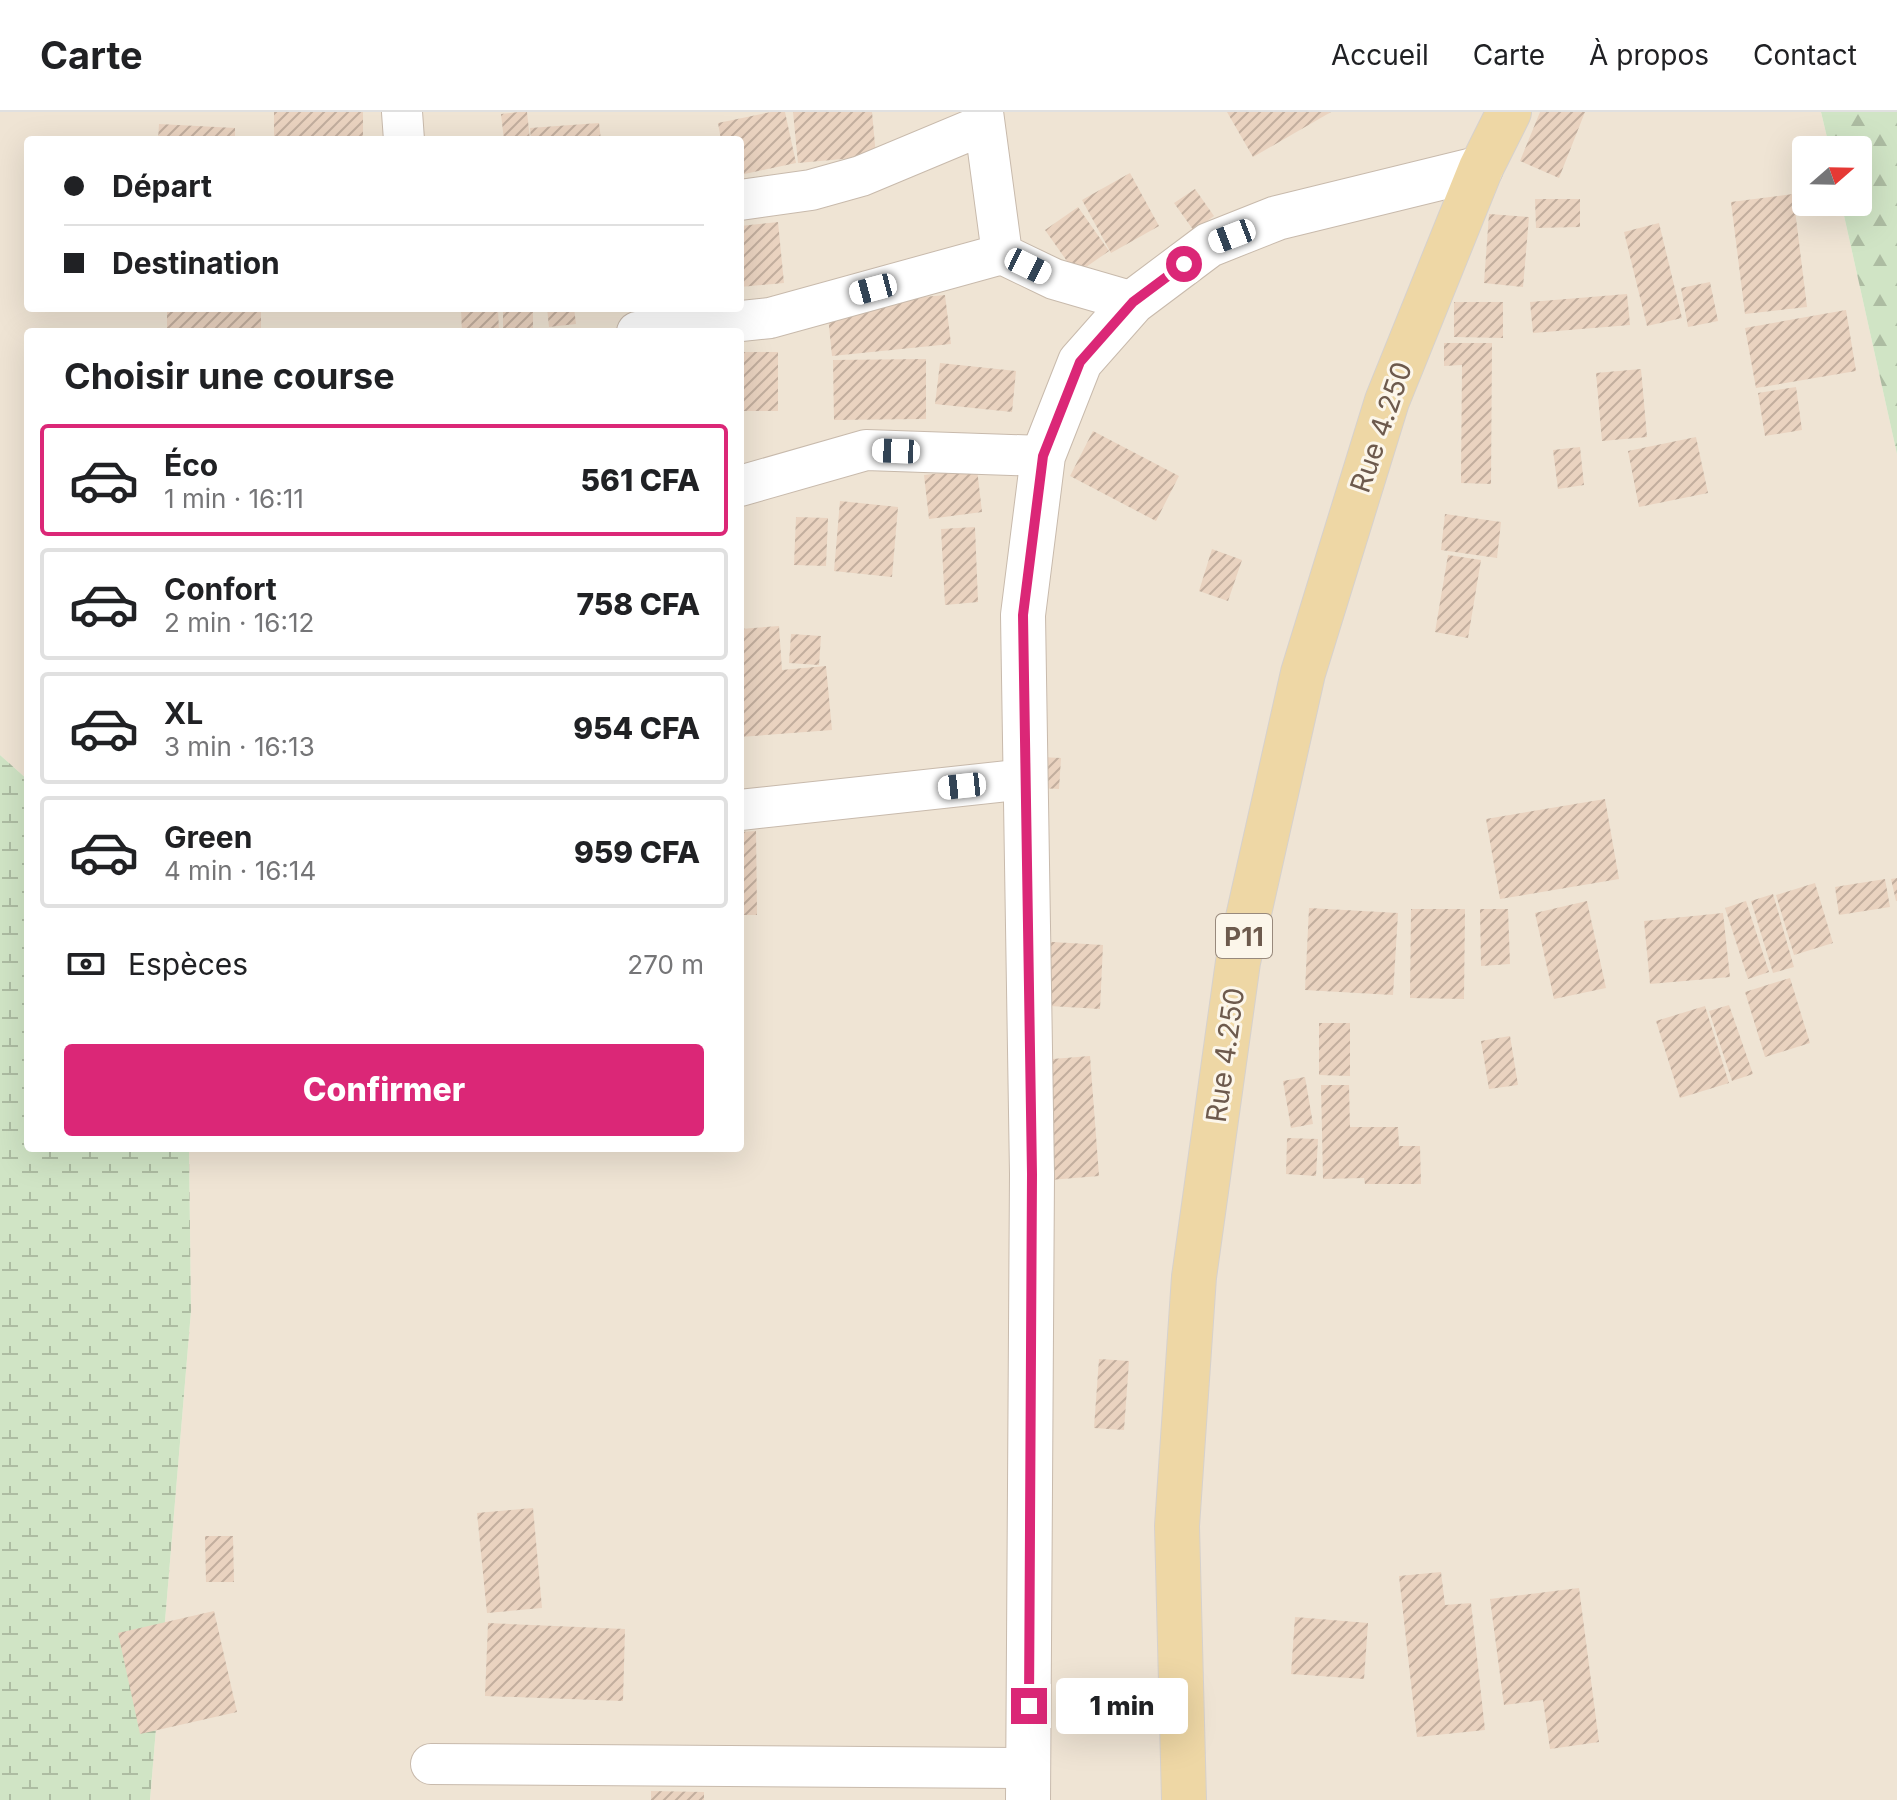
<!DOCTYPE html>
<html lang="fr">
<head>
<meta charset="utf-8">
<style>
	body { margin:0; font-family:Inter,sans-serif; background:#f6f6f6; color:#202124; height:100vh; display:flex; flex-direction:column; font-size:30px; white-space:nowrap }
	* { box-sizing:border-box; margin:0 }
	p { font-size:26px; color:#757577 }
	.icon { flex:none; width:44px; height:44px; fill:none; stroke:currentColor; stroke-width:2; stroke-linecap:round; stroke-linejoin:round }
	.map { position:relative; flex:1; overflow:hidden }
	.drawer { position:absolute; left:24px; top:216px; width:720px; height:824px; display:flex; flex-direction:column; background:#fff; border-radius:8px; box-shadow:0 8px 32px #0002 }
	.drawer>* { flex:none }
	.hud { position:absolute; left:24px; top:24px; width:720px; height:176px; border-radius:8px; box-shadow:0 8px 32px #0002; display:grid; align-content:center; height:176px; padding:0 40px; background:#fff }
	.needle { width:52px; rotate:70deg }
	.buttons { position:absolute; left:1792px; top:24px; display:grid; gap:16px }
	.buttons a { display:grid; place-items:center; width:80px; height:80px; border-radius:8px; background:#fff; box-shadow:0 8px 32px #0002; font-size:40px }
	.end { position:absolute; width:36px; height:36px; margin:-18px; border:10px solid #db2777; background:#fff; box-shadow:0 0 0 4px #fff }
	.from { border-radius:50% }
	.bubble { position:absolute; height:56px; border-radius:8px; background:#fff; box-shadow:0 8px 32px #0002; font-size:26px; font-weight:800; line-height:56px; text-align:center }
	.car { position:absolute; width:24px; height:48px; margin:-24px -12px; border-radius:10px; box-shadow:0 0 6px 2px #0007; background:linear-gradient(#fff 24%,#345 0 40%,#fff 0 76%,#345 0 86%,#fff 0) }
	.hud b { display:flex; align-items:center; gap:28px; height:76px; font-size:30px }
	.hud b+b { border-top:2px solid #e0e0e0 }
	.hud i { width:20px; height:20px; background:#202124 }
	ul { padding:0; list-style:none }
	li { display:flex; align-items:center; gap:24px; height:112px; margin:0 16px 12px; padding:0 24px; border:4px solid #e0e0e0; border-radius:8px }
	li div { flex:1 }
	li b { display:block; font-size:30px }
	li em { font-style:normal; font-weight:800 }
	li.current { border-color:#db2777 }
	li>.icon { width:72px; height:72px; stroke-width:1.5 }
	h2 { padding:0 40px; font-size:36px; line-height:96px }
	.pay { display:flex; align-items:center; gap:20px; height:88px; padding:0 40px; font-size:30px }
	.pay p { margin-inline-start:auto }
	.button { display:flex; gap:16px; margin-top:auto; padding:16px 40px }
	.button a { flex:1; height:92px; border-radius:8px; background:#db2777; color:#fff; font-size:32px; font-weight:800; line-height:92px; text-align:center }
	header { display:flex; align-items:center; gap:48px; box-sizing:border-box; height:112px; padding:0 40px; background:#fff; border-bottom:2px solid #e0e0e0 }
	header strong { font-size:38px }
	nav { display:flex; gap:44px; margin-inline-start:auto; font-size:28px }
	.map>svg:first-child { display:block }
	.residential { fill:#efe4d4; fill-rule:evenodd }
	.forest { fill:url(#forest-firs) }
	.wetland { fill:url(#wetland-marsh) }
	.building { fill:url(#building-hatch) }
	.lines { fill:none; stroke-linecap:round; stroke-linejoin:round }
	.minor-casing { stroke:#c8baac; stroke-width:42 }
	.tertiary-casing { stroke:#c8baac; stroke-width:46 }
	.primary-casing { stroke:#d6d1cd; stroke-width:46 }
	.minor { stroke:#fff; stroke-width:40 }
	.tertiary { stroke:#fff; stroke-width:44 }
	.primary { stroke:#eed7a5; stroke-width:44 }
	.route { stroke:#db2777; stroke-width:10 }
	.labels { text-anchor:middle; dominant-baseline:central; stroke-width:6; stroke-linejoin:round; paint-order:stroke }
	.shield { fill:#fcf6ea; stroke:#98897c; stroke-width:2 }
	.shield-label { font-size:26px; font-weight:bold; fill:#6d5a4d }
	.street-label { font-size:28px; fill:#6d5a4d; stroke:#fcf6ea }
</style>
</head>
<body>
<header>
<strong>Carte</strong>
<nav><a>Accueil</a><a>Carte</a><a>À propos</a><a>Contact</a></nav>
</header>
<div class="map">
<svg width="1897" height="1688" viewBox="0 0 1897 1688">
	<defs>
		<pattern id="forest-firs" width="22" height="20" patternUnits="userSpaceOnUse" patternTransform="scale(2)"><rect width="22" height="20" fill="#d0e4c5"/><path d="M5 1l3.5 6h-7zM16 11l3.5 6h-7z" fill="#adbca2"/></pattern>
		<pattern id="wetland-marsh" width="20" height="14" patternUnits="userSpaceOnUse" patternTransform="scale(2)"><rect width="20" height="14" fill="#d0e4c5"/><path d="M1 5h8M5 5V1M11 12h8M15 12V8" fill="none" stroke="#adbca2"/></pattern>
		<pattern id="building-hatch" width="6" height="6" patternUnits="userSpaceOnUse" patternTransform="scale(2)"><rect width="6" height="6" fill="#ead3c0"/><path d="M-1 1l2-2M0 6l6-6M5 7l2-2" fill="none" stroke="#c2ae9e"/></pattern>
	</defs>
	<rect width="100%" height="100%" fill="#f8f2e4"/>
	<path class="residential" d="M 0,0 L 1821,0 L 1830,38 L 1806,38 L 1806,90 L 1841,90 L 1897,342 L 1897,1688 L 150,1688 L 191,1199 L 189,1036 L 740,1036 L 740,220 L 28,220 L 28,668 L 0,643 ZM 28,28 L 740,28 L 740,196 L 28,196 Z"/>
	<path class="forest" d="M 1821,0 L 1897,0 L 1897,342 L 1841,90 L 1858,90 L 1858,38 L 1830,38 Z"/>
	<path class="wetland" d="M 0,643 L 28,668 L 28,1036 L 189,1036 L 191,1199 L 150,1688 L 0,1688 Z"/>
	<path class="building" d="M 274,0 L 363,0 L 363,28 L 274,28 Z
		M 519,0 L 527,0 L 530,28 L 504,28 L 501,2 Z
		M 771,0 L 785,0 L 796,51 L 740,63 L 740,28 L 721,28 L 718,11 Z
		M 793,0 L 872,0 L 876,44 L 798,51 Z
		M 1227,0 L 1331,0 L 1253,45 Z
		M 1540,0 L 1585,0 L 1559,66 L 1520,49 Z
		M 599,11 L 601,28 L 531,28 L 530,16 Z
		M 159,12 L 235,16 L 235,28 L 158,28 Z
		M 1130,61 L 1159,114 L 1111,141 L 1082,88 Z
		M 1195,77 L 1214,104 L 1194,119 L 1174,91 Z
		M 1793,82 L 1807,195 L 1745,202 L 1731,90 Z
		M 1535,87 L 1580,87 L 1580,115 L 1536,116 Z
		M 1078,95 L 1109,139 L 1076,162 L 1045,118 Z
		M 1489,102 L 1529,105 L 1523,175 L 1484,171 Z
		M 778,110 L 784,171 L 740,175 L 740,114 Z
		M 1659,111 L 1682,206 L 1647,214 L 1624,120 Z
		M 1710,170 L 1718,209 L 1688,215 L 1681,176 Z
		M 1627,182 L 1630,213 L 1533,221 L 1530,190 Z
		M 945,183 L 951,232 L 832,244 L 827,194 Z
		M 1454,190 L 1503,190 L 1503,226 L 1454,225 Z
		M 167,196 L 261,196 L 261,220 L 167,220 Z
		M 461,196 L 498,196 L 499,220 L 462,220 Z
		M 503,196 L 533,196 L 533,220 L 503,220 Z
		M 547,196 L 574,196 L 576,212 L 549,215 Z
		M 1846,198 L 1856,259 L 1756,276 L 1745,216 Z
		M 1444,231 L 1492,231 L 1491,372 L 1461,371 L 1462,253 L 1444,254 Z
		M 740,240 L 778,240 L 778,299 L 740,299 Z
		M 926,247 L 926,307 L 834,308 L 833,248 Z
		M 940,251 L 1016,259 L 1012,300 L 935,292 Z
		M 1641,257 L 1647,325 L 1602,329 L 1596,261 Z
		M 1796,275 L 1802,318 L 1765,324 L 1758,281 Z
		M 1093,319 L 1179,364 L 1156,409 L 1070,364 Z
		M 1696,325 L 1708,381 L 1639,395 L 1628,339 Z
		M 1580,335 L 1584,373 L 1558,377 L 1553,338 Z
		M 977,357 L 982,400 L 929,407 L 924,363 Z
		M 840,389 L 898,395 L 892,465 L 834,459 Z
		M 1445,402 L 1501,410 L 1497,446 L 1441,438 Z
		M 796,405 L 828,406 L 826,454 L 794,453 Z
		M 975,415 L 978,490 L 945,493 L 941,417 Z
		M 1212,437 L 1242,448 L 1228,489 L 1199,479 Z
		M 1448,443 L 1481,448 L 1468,526 L 1435,520 Z
		M 779,514 L 782,558 L 826,554 L 832,618 L 740,625 L 740,517 Z
		M 791,522 L 821,524 L 819,553 L 789,551 Z
		M 1041,645 L 1061,646 L 1059,677 L 1039,676 Z
		M 1605,687 L 1619,767 L 1500,787 L 1486,707 Z
		M 756,719 L 757,803 L 740,803 L 740,720 Z
		M 1897,766 L 1897,789 L 1896,789 L 1891,767 Z
		M 1885,767 L 1890,795 L 1839,803 L 1835,775 Z
		M 1815,771 L 1833,831 L 1794,843 L 1776,783 Z
		M 1773,782 L 1794,855 L 1773,861 L 1751,789 Z
		M 1587,789 L 1606,876 L 1554,887 L 1535,801 Z
		M 1746,789 L 1769,860 L 1748,867 L 1725,796 Z
		M 1309,796 L 1398,801 L 1393,883 L 1305,878 Z
		M 1411,797 L 1465,797 L 1464,887 L 1410,886 Z
		M 1480,797 L 1508,797 L 1510,852 L 1481,854 Z
		M 1723,801 L 1730,865 L 1650,872 L 1644,809 Z
		M 1036,829 L 1103,833 L 1100,897 L 1033,893 Z
		M 1790,866 L 1810,931 L 1765,945 L 1745,880 Z
		M 1729,893 L 1753,962 L 1732,969 L 1709,899 Z
		M 1705,894 L 1729,971 L 1680,986 L 1656,909 Z
		M 1319,911 L 1350,911 L 1350,964 L 1319,963 Z
		M 1510,924 L 1518,973 L 1489,977 L 1481,929 Z
		M 1090,944 L 1099,1064 L 1050,1068 L 1040,948 Z
		M 1305,965 L 1313,1012 L 1291,1016 L 1283,969 Z
		M 1321,973 L 1349,973 L 1350,1015 L 1398,1015 L 1399,1034 L 1420,1034 L 1421,1072 L 1365,1072 L 1364,1066 L 1323,1067 Z
		M 1287,1026 L 1318,1027 L 1316,1064 L 1286,1062 Z
		M 1099,1247 L 1129,1249 L 1124,1318 L 1094,1316 Z
		M 533,1396 L 542,1496 L 487,1501 L 477,1401 Z
		M 205,1424 L 233,1424 L 234,1470 L 206,1470 Z
		M 1441,1460 L 1445,1493 L 1471,1491 L 1485,1618 L 1417,1625 L 1399,1464 Z
		M 1579,1476 L 1599,1630 L 1550,1637 L 1543,1588 L 1504,1593 L 1490,1487 Z
		M 214,1499 L 237,1600 L 140,1622 L 118,1521 Z
		M 1295,1505 L 1368,1511 L 1364,1567 L 1291,1562 Z
		M 488,1511 L 625,1517 L 623,1589 L 485,1584 Z
		M 651,1679 L 704,1680 L 704,1688 L 651,1688 Z"/>
	<g class="lines">
		<defs>
			<path id="minor" d="M 402,0 L 404,28
				M 983,0 L 1002,142
				M 740,88 L 811,78 L 861,64 L 983,13
				M 637,220 L 770,206 L 1002,142 L 1054,167 L 1133,190
				M 740,374 L 866,338 L 1043,344
				M 740,698 L 1026,667
				M 431,1652 L 1028,1656"/>
			<path id="tertiary" d="M 1028,1688 L 1032,1062 L 1023,503 L 1043,344 L 1080,250 L 1133,190 L 1209,133 L 1277,106 L 1481,56"/>
			<path id="primary" d="M 1184,1688 L 1177,1414 L 1194,1165 L 1238,850 L 1303,561 L 1387,289 L 1481,56 L 1509,0"/>
		</defs>
		<use href="#minor" class="minor-casing"/>
		<use href="#tertiary" class="tertiary-casing"/>
		<use href="#primary" class="primary-casing"/>
		<use href="#minor" class="minor"/>
		<use href="#tertiary" class="tertiary"/>
		<use href="#primary" class="primary"/>
	</g>
	<g class="lines">
		<path class="route" d="M 1029,1594 L 1032,1062 L 1023,503 L 1043,344 L 1080,250 L 1133,190 L 1184,152"/>
	</g>
	<g class="labels">
		<rect class="shield" x="1216" y="802" width="56" height="44" rx="6"/>
		<g class="shield-label">
			<text x="1244" y="824">P11</text>
		</g>
		<g class="street-label">
			<text transform="translate(1381 315) rotate(-71)">Rue 4.250</text>
			<text transform="translate(1225 943) rotate(-82)">Rue 4.250</text>
		</g>
	</g>
</svg>
<div class="buttons">
<a><svg class="needle" viewBox="-14 -14 28 28"><path d="M0-13l5 13h-10z" fill="#e53935"/><path d="M0 13l5-13h-10z" fill="#757577"/></svg></a>
</div>
<i class="end from" style="left:1184px;top:152px"></i>
<i class="end" style="left:1029px;top:1594px"></i>
<div class="bubble" style="left:1056px;top:1566px;width:132px">1 min</div>
<i class="car" style="left:1232px;top:124px;rotate:249deg"></i>
<i class="car" style="left:1028px;top:154px;rotate:116deg"></i>
<i class="car" style="left:873px;top:177px;rotate:255deg"></i>
<i class="car" style="left:896px;top:339px;rotate:272deg"></i>
<i class="car" style="left:962px;top:674px;rotate:264deg"></i>
<div class="hud">
<b><i class="from"></i>Départ</b>
<b><i></i>Destination</b>
</div>
<section class="drawer">
<h2>Choisir une course</h2>
<ul>
<li class="current"><svg class="icon" aria-label="car" viewBox="0 0 24 24"><path d="M5 17H2v-5l4-1 3-4h7l3 4 3 1v5h-3M9 17h6M6 11h13"/><circle cx="7" cy="17" r="2"/><circle cx="17" cy="17" r="2"/></svg><div><b>Éco</b><p>1 min · 16:11</p></div><em>561 CFA</em></li>
<li><svg class="icon" aria-label="car" viewBox="0 0 24 24"><path d="M5 17H2v-5l4-1 3-4h7l3 4 3 1v5h-3M9 17h6M6 11h13"/><circle cx="7" cy="17" r="2"/><circle cx="17" cy="17" r="2"/></svg><div><b>Confort</b><p>2 min · 16:12</p></div><em>758 CFA</em></li>
<li><svg class="icon" aria-label="car" viewBox="0 0 24 24"><path d="M5 17H2v-5l4-1 3-4h7l3 4 3 1v5h-3M9 17h6M6 11h13"/><circle cx="7" cy="17" r="2"/><circle cx="17" cy="17" r="2"/></svg><div><b>XL</b><p>3 min · 16:13</p></div><em>954 CFA</em></li>
<li><svg class="icon" aria-label="car" viewBox="0 0 24 24"><path d="M5 17H2v-5l4-1 3-4h7l3 4 3 1v5h-3M9 17h6M6 11h13"/><circle cx="7" cy="17" r="2"/><circle cx="17" cy="17" r="2"/></svg><div><b>Green</b><p>4 min · 16:14</p></div><em>959 CFA</em></li>
</ul>
<div class="pay"><svg class="icon" aria-label="cash" viewBox="0 0 24 24"><path d="M3 7h18v10H3z"/><circle cx="12" cy="12" r="2"/></svg>Espèces<p>270 m</p></div>
<div class="button"><a>Confirmer</a></div>
</section>
</div>
</body>
</html>
